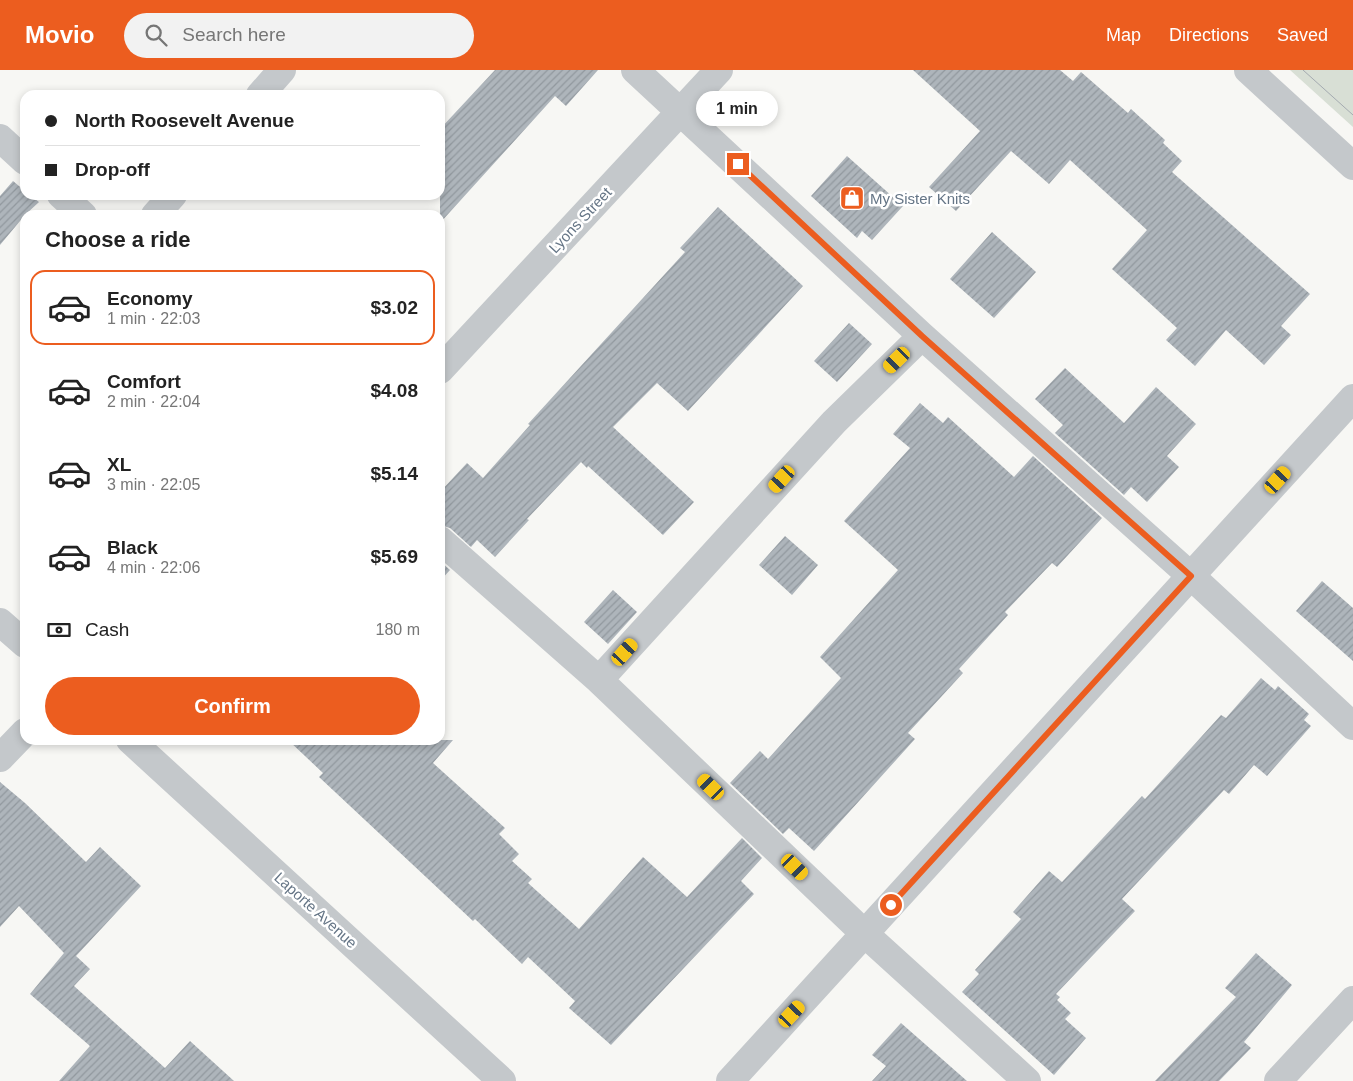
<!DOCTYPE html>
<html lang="en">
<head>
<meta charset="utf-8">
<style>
	body { margin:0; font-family:Helvetica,sans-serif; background:#f2f2f2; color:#222; height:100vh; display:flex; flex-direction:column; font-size:19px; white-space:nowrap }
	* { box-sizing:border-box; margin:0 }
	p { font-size:16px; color:#767676 }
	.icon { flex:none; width:28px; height:28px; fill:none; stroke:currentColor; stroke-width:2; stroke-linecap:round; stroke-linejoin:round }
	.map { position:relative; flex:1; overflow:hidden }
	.drawer { position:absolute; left:20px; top:140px; width:425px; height:535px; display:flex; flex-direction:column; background:#fff; border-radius:15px; box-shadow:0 2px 8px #0003 }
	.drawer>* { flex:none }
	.top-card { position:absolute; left:20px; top:20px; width:425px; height:110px; border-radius:15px; box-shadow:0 2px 8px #0003; display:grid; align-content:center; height:110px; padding:0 25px; background:#fff }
	.end { position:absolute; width:22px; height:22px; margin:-11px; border:6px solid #ec5d1f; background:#fff; box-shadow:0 0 0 2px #fff }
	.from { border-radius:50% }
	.bubble { position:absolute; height:35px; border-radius:18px; background:#fff; box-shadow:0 2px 8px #0003; font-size:16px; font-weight:800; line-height:35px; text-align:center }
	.car { position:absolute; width:15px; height:30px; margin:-15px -8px; border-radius:6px; box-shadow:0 0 4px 1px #0007; background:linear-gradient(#f5c518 24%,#345 0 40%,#f5c518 0 76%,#345 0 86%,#f5c518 0) }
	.top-card b { display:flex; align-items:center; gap:18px; height:48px; font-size:19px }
	.top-card b+b { border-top:1px solid #e0e0e0 }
	.top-card i { width:12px; height:12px; background:#222 }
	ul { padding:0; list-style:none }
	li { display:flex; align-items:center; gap:15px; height:75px; margin:0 10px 8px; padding:0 15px; border:2px solid transparent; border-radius:15px }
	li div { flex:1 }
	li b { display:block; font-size:19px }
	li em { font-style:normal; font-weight:800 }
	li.current { border-color:#ec5d1f }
	li>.icon { width:45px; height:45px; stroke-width:1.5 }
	h2 { padding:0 25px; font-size:22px; line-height:60px }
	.pay { display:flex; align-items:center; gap:12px; height:55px; padding:0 25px; font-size:19px }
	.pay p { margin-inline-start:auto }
	.action { display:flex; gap:10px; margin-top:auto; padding:10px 25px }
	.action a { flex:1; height:58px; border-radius:30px; background:#ec5d1f; color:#fff; font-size:20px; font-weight:800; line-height:58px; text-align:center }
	header { display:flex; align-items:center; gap:30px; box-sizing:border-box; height:70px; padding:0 25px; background:#ec5d1f; color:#fff }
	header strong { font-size:24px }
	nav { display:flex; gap:28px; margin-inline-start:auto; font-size:18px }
	.search { width:350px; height:45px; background:#f2f2f2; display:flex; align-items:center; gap:12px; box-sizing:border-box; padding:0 18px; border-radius:28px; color:#767676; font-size:19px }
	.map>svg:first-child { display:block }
	.grass { fill:#d8dfd5 }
	.building { fill:url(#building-hatch) }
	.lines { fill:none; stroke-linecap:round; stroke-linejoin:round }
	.minor { stroke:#c4c8cb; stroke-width:28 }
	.tram { stroke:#a4aab0; stroke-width:1 }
	.route { stroke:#ec5d1f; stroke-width:6 }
	.labels { text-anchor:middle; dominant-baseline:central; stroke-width:5; stroke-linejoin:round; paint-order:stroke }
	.poi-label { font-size:15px; fill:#657586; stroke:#fff; text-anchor:start }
	.street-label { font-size:15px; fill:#657586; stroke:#fff }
</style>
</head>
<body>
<header>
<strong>Movio</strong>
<div class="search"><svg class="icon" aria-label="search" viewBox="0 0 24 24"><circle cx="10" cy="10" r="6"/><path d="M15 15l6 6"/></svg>Search here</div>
<nav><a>Map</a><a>Directions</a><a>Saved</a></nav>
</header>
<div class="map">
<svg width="1353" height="1011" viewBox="0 0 1353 1011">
	<defs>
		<pattern id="building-hatch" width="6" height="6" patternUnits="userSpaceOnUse" patternTransform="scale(1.25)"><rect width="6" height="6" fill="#aeb5bb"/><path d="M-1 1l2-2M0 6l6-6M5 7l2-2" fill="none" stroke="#91989e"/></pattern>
	</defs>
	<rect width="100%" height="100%" fill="#f7f7f4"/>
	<path class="grass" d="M 1290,0 L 1353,0 L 1353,57 Z"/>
	<path class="building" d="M 495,0 L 598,0 L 566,36 L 555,26 L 440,153 L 440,59 Z
		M 913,0 L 1060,0 L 1073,11 L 1081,2 L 1128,43 L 1131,39 L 1165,70 L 1163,73 L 1182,91 L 1172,102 L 1310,224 L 1281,256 L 1291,265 L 1264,295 L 1226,260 L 1195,296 L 1166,270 L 1177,258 L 1112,199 L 1147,160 L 1070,90 L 1049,114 L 1011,81 L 956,141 L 929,117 L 980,61 Z
		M 847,86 L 903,136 L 872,170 L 862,161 L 857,168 L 811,126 Z
		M 13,111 L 25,121 L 25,125 L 30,125 L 39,132 L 25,145 L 0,175 L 0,126 Z
		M 718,137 L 803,216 L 688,341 L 657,313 L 613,357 L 694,432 L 663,465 L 588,396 L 587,398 L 581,392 L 527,449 L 529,450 L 495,487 L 477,470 L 471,477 L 450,458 L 440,455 L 440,422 L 467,393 L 483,408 L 530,355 L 528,354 L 685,182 L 680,178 Z
		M 992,162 L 1036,202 L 994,248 L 950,209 Z
		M 849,253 L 872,274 L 837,312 L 814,291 Z
		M 1065,298 L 1124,353 L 1156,317 L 1196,354 L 1167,386 L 1179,397 L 1147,432 L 1131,417 L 1124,425 L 1055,363 L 1063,355 L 1035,329 Z
		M 920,333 L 943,353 L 948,347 L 1014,407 L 1033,386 L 1102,448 L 1057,497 L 1052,493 L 1005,542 L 1008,545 L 959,599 L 963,603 L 908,663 L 915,669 L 814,781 L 789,758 L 783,764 L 730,713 L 760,681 L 768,689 L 841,608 L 820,587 L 898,500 L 844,451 L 910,378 L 893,364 Z
		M 785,466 L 818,495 L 792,525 L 759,495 Z
		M 440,491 L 450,500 L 440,511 Z
		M 1322,511 L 1353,538 L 1353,591 L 1296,541 Z
		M 613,520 L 637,542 L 608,574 L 584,552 Z
		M 1261,608 L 1275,620 L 1278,616 L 1309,644 L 1304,650 L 1311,656 L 1267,706 L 1254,695 L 1229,724 L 1224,720 L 1122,829 L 1135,841 L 1056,924 L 1060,927 L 1057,930 L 1071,943 L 1065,949 L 1086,968 L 1054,1005 L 962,922 L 979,904 L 975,900 L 1021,849 L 1013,842 L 1049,801 L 1062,812 L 1142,726 L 1145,729 L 1221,645 L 1226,648 Z
		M 288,670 L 453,670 L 433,693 L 505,758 L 499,764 L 519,784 L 512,791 L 532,809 L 528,813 L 579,859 L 643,787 L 687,827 L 742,768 L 762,788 L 741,811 L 754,824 L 611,975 L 569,938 L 575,931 L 528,887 L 522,894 L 475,849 L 473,851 L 319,707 L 323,703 Z
		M 0,712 L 25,733 L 86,792 L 100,777 L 141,816 L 76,886 L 90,899 L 74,916 L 165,998 L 190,971 L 234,1011 L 59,1011 L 90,976 L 30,924 L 64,883 L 19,836 L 0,857 Z
		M 1256,883 L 1292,915 L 1244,972 L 1251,978 L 1219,1011 L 1155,1011 L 1236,927 L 1225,918 Z
		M 901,953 L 967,1011 L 872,1011 L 886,996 L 872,985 Z"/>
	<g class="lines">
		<path class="minor" d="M 635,0 L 922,266 L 1191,506 L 1353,656
			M 1248,0 L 1353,96
			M 260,25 L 282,0
			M 0,68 L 25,91
			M 61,125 L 83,145
			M 155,145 L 173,125
			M 440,300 L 719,0
			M 440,470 L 599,610 L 865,864 L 1027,1011
			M 0,552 L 25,574
			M 599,610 L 834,352 L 922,266
			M 130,670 L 502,1011
			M 0,688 L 25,662
			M 730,1011 L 1353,328
			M 1278,1011 L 1353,930"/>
		<path class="tram" d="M 1303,0 L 1353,45"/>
	</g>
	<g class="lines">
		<path class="route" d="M 738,94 L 922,266 L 1191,506 L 891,835"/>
	</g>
	<defs>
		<symbol id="shop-square" viewBox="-11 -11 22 22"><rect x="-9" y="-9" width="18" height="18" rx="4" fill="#ec5d1f" stroke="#fff"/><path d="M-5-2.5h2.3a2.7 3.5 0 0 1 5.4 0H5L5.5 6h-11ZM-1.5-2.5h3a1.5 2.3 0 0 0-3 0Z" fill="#fff"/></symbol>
	</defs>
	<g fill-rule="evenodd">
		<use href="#shop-square" x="838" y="114" width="28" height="28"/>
	</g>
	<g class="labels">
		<g class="poi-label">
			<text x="870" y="128">My Sister Knits</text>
		</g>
		<g class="street-label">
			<text transform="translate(580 150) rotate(-47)">Lyons Street</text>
			<text transform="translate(316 840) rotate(42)">Laporte Avenue</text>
		</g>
	</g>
</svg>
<i class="end from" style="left:891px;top:835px"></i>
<i class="end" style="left:738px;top:94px"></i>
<div class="bubble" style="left:696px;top:21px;width:82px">1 min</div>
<i class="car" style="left:897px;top:290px;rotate:226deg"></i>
<i class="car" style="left:782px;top:409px;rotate:222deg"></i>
<i class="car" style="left:1278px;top:410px;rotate:42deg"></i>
<i class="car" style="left:625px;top:582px;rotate:42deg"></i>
<i class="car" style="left:711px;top:717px;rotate:314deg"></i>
<i class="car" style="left:795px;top:797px;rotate:134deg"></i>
<i class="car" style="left:792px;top:944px;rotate:43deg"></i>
<div class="top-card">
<b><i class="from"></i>North Roosevelt Avenue</b>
<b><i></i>Drop-off</b>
</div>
<section class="drawer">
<h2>Choose a ride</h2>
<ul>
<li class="current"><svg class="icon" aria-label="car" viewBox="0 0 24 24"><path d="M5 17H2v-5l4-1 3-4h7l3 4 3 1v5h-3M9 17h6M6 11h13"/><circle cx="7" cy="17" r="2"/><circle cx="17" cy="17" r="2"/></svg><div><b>Economy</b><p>1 min · 22:03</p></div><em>$3.02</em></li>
<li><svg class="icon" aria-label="car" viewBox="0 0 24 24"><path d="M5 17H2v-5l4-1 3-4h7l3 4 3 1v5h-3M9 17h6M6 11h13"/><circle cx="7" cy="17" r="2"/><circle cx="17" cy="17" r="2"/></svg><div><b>Comfort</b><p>2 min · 22:04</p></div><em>$4.08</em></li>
<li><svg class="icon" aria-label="car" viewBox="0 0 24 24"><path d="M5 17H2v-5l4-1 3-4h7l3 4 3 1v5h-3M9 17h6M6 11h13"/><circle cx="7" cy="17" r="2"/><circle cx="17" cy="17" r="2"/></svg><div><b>XL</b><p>3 min · 22:05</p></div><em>$5.14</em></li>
<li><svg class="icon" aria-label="car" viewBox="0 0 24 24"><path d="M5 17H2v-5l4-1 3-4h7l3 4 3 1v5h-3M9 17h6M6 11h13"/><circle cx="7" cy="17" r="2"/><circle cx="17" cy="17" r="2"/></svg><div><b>Black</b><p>4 min · 22:06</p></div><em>$5.69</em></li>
</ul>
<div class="pay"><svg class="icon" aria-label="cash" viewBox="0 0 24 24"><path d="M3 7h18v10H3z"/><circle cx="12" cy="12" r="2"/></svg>Cash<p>180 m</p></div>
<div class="action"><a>Confirm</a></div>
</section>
</div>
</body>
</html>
